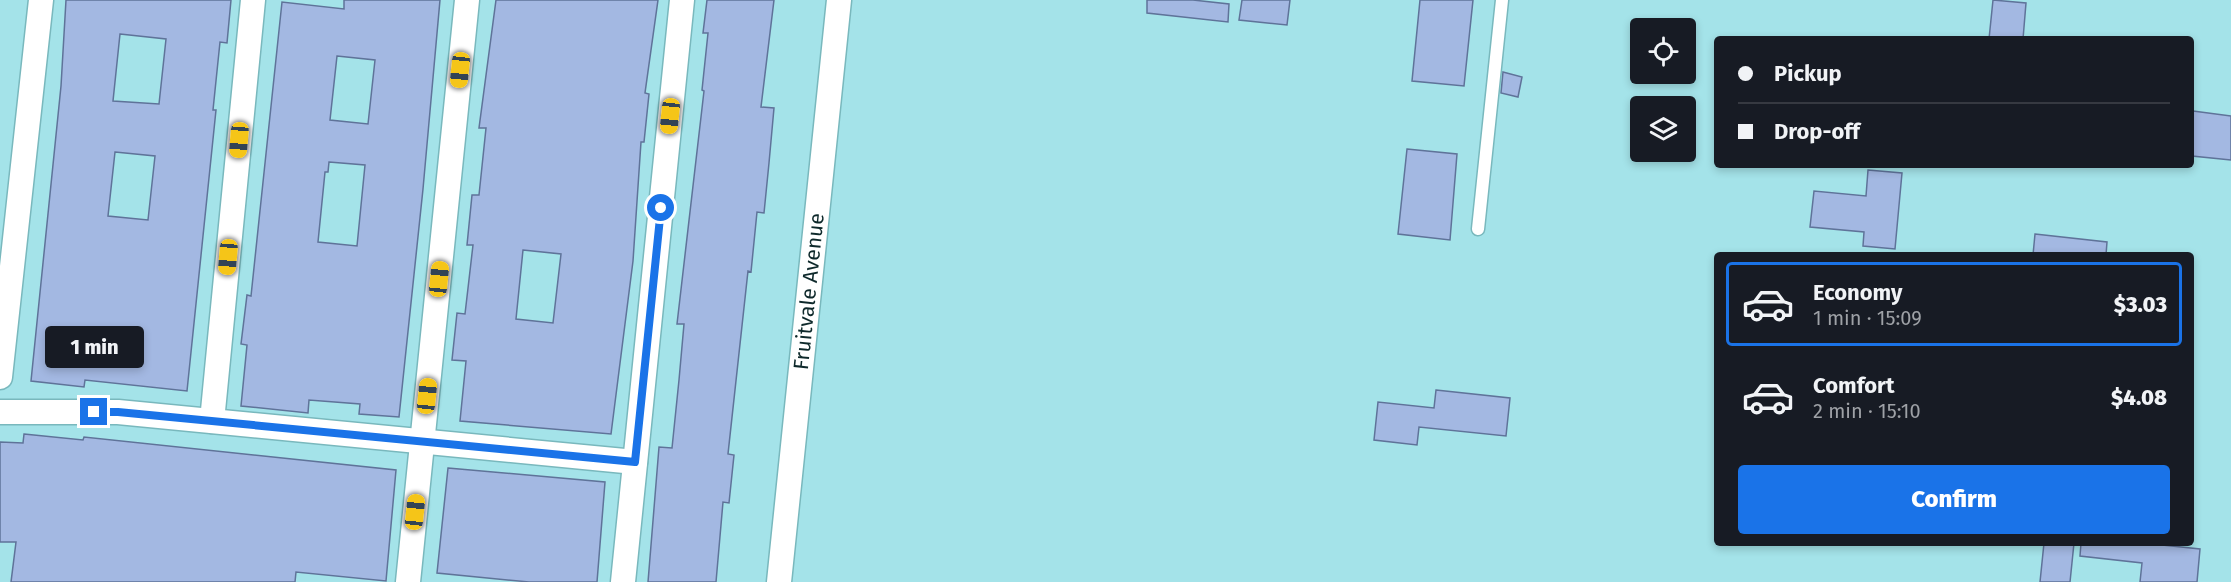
<!DOCTYPE html>
<html lang="en">
<head>
<meta charset="utf-8">
<style>
	body { margin:0; font-family:"Fira Sans",sans-serif; background:#242831; color:#f1f3f6; height:100vh; display:flex; flex-direction:column; font-size:22px; white-space:nowrap }
	* { box-sizing:border-box; margin:0 }
	p { font-size:20px; color:#9ea1a6 }
	.icon { flex:none; width:33px; height:33px; fill:none; stroke:currentColor; stroke-width:2; stroke-linecap:round; stroke-linejoin:round }
	.map { position:relative; flex:1; overflow:hidden }
	.panel { position:absolute; left:1714px; top:252px; width:480px; height:294px; display:flex; flex-direction:column; background:#171b24; border-radius:6px; box-shadow:0 3px 9px #0003 }
	.panel>* { flex:none }
	.guide { position:absolute; left:1714px; top:36px; width:480px; height:132px; border-radius:6px; box-shadow:0 3px 9px #0003; display:grid; align-content:center; height:132px; padding:0 24px; background:#171b24 }
	.controls { position:absolute; left:1630px; top:18px; display:grid; gap:12px }
	.controls a { display:grid; place-items:center; width:66px; height:66px; border-radius:6px; background:#171b24; box-shadow:0 3px 9px #0003; font-size:30px }
	.end { position:absolute; width:27px; height:27px; margin:-14px; border:8px solid #1a73e8; background:#fff; box-shadow:0 0 0 3px #fff }
	.from { border-radius:50% }
	.bubble { position:absolute; height:42px; border-radius:6px; background:#171b24; box-shadow:0 3px 9px #0003; font-size:20px; font-weight:800; line-height:42px; text-align:center }
	.car { position:absolute; width:18px; height:36px; margin:-18px -9px; border-radius:8px; box-shadow:0 0 4px 2px #0007; background:linear-gradient(#f5c518 24%,#345 0 40%,#f5c518 0 76%,#345 0 86%,#f5c518 0) }
	.guide b { display:flex; align-items:center; gap:21px; height:57px; font-size:22px }
	.guide b+b { border-top:2px solid #363941 }
	.guide i { width:15px; height:15px; background:#f1f3f6 }
	ul { padding:10px 0 0; list-style:none }
	li { display:flex; align-items:center; gap:18px; height:84px; margin:0 12px 9px; padding:0 12px; border:3px solid transparent; border-radius:6px }
	li div { flex:1 }
	li b { display:block; font-size:22px }
	li em { font-style:normal; font-weight:800 }
	li.on { border-color:#1a73e8 }
	li>.icon { width:54px; height:54px; stroke-width:1.5 }
	.button { display:flex; gap:12px; margin-top:auto; padding:12px 24px }
	.button a { flex:1; height:69px; border-radius:6px; background:#1a73e8; color:#fff; font-size:24px; font-weight:800; line-height:69px; text-align:center }
	.map>svg:first-child { display:block }
	.building { fill:#a3b8e2; stroke:#5f7399; stroke-width:1.5; fill-rule:evenodd }
	.lines { fill:none; stroke-linecap:round; stroke-linejoin:round }
	.lane-casing { stroke:#79b8bd; stroke-width:15 }
	.street-casing { stroke:#79b8bd; stroke-width:27 }
	.lane { stroke:#fff; stroke-width:12 }
	.street { stroke:#fff; stroke-width:24 }
	.route { stroke:#1a73e8; stroke-width:8 }
	.labels { text-anchor:middle; dominant-baseline:central; stroke-width:4.5; stroke-linejoin:round; paint-order:stroke }
	.street-label { font-size:21px; fill:#0e292b; stroke:#e4fdff }
</style>
</head>
<body>
<div class="map">
<svg width="2231" height="582" viewBox="0 0 2231 582">
	<rect width="100%" height="100%" fill="#a4e3e9"/>
	<path class="building" d="M 66,0 L 231,0 L 227,43 L 220,42 L 213,110 L 216,110 L 187,391 L 85,380 L 84,387 L 31,381 L 61,86 ZM 120,34 L 166,39 L 159,104 L 113,101 ZM 115,152 L 155,156 L 148,220 L 108,216 Z
		M 344,0 L 440,0 L 423,189 L 399,417 L 359,414 L 360,404 L 309,400 L 308,413 L 241,406 L 247,345 L 241,344 L 247,295 L 251,296 L 282,2 L 344,9 ZM 337,56 L 375,60 L 368,124 L 330,120 ZM 329,162 L 365,165 L 357,246 L 318,242 L 325,172 L 328,172 Z
		M 496,0 L 658,0 L 645,93 L 649,94 L 644,142 L 641,142 L 633,261 L 611,434 L 460,421 L 466,361 L 452,360 L 457,313 L 465,314 L 473,245 L 467,245 L 472,195 L 479,195 L 486,128 L 479,128 ZM 523,250 L 561,254 L 553,323 L 516,319 Z
		M 707,0 L 774,0 L 761,107 L 774,108 L 769,163 L 764,213 L 757,212 L 751,272 L 748,271 L 728,454 L 734,455 L 729,503 L 723,502 L 716,582 L 648,582 L 659,447 L 672,448 L 679,380 L 684,324 L 677,324 L 704,91 L 702,90 L 708,33 L 703,33 Z
		M 1147,0 L 1193,0 L 1229,4 L 1228,22 L 1147,13 Z
		M 1242,0 L 1290,0 L 1287,25 L 1239,20 Z
		M 1420,0 L 1473,0 L 1464,86 L 1412,81 Z
		M 1993,0 L 2026,3 L 2023,39 L 1989,39 Z
		M 1503,72 L 1522,77 L 1518,97 L 1501,93 Z
		M 2193,111 L 2231,116 L 2231,160 L 2192,156 Z
		M 1407,149 L 1457,154 L 1450,240 L 1398,234 Z
		M 1868,170 L 1902,173 L 1895,249 L 1863,246 L 1864,232 L 1810,227 L 1814,191 L 1866,196 Z
		M 2035,234 L 2107,242 L 2106,255 L 2033,255 Z
		M 1436,390 L 1510,398 L 1506,436 L 1419,427 L 1417,445 L 1374,440 L 1378,402 L 1434,408 Z
		M 24,434 L 83,440 L 84,437 L 396,470 L 386,581 L 296,572 L 295,582 L 11,582 L 16,542 L 0,542 L 0,442 L 23,443 Z
		M 448,468 L 605,482 L 597,582 L 529,582 L 437,573 Z
		M 2044,543 L 2074,543 L 2070,582 L 2040,582 Z
		M 2081,543 L 2143,543 L 2200,549 L 2197,582 L 2140,582 L 2142,563 L 2080,556 Z"/>
	<g class="lines">
		<defs>
			<path id="lane" d="M 1478,229 L 1502,0"/>
			<g id="street">
				<path d="M 0,377 L 41,0"/>
				<path d="M 0,412 L 118,412 L 635,462"/>
				<path d="M 212,421 L 253,0"/>
				<path d="M 408,582 L 467,0"/>
				<path d="M 623,582 L 682,0"/>
				<path id="s1" d="M 779,582 L 839,0"/>
			</g>
		</defs>
		<use href="#lane" class="lane-casing"/>
		<use href="#street" class="street-casing"/>
		<use href="#lane" class="lane"/>
		<use href="#street" class="street"/>
	</g>
	<g class="lines">
		<path class="route" d="M 94,412 L 118,412 L 635,462 L 661,208"/>
	</g>
	<g class="labels">
		<g class="street-label">
			<text stroke="none"><textPath href="#s1" startOffset="292">Fruitvale Avenue</textPath></text>
		</g>
	</g>
</svg>
<div class="controls">
<a><svg class="icon" aria-label="locate" viewBox="0 0 24 24"><circle cx="12" cy="12" r="6"/><path d="M12 2v4M12 18v4M2 12h4M18 12h4"/></svg></a>
<a><svg class="icon" aria-label="layers" viewBox="0 0 24 24"><path d="M12 4l9 5-9 5-9-5zM3 14l9 5 9-5"/></svg></a>
</div>
<i class="end from" style="left:661px;top:208px"></i>
<i class="end" style="left:94px;top:412px"></i>
<div class="bubble" style="left:45px;top:326px;width:99px">1 min</div>
<i class="car" style="left:460px;top:70px;rotate:186deg"></i>
<i class="car" style="left:670px;top:116px;rotate:186deg"></i>
<i class="car" style="left:239px;top:140px;rotate:185deg"></i>
<i class="car" style="left:228px;top:257px;rotate:185deg"></i>
<i class="car" style="left:439px;top:279px;rotate:6deg"></i>
<i class="car" style="left:427px;top:396px;rotate:6deg"></i>
<i class="car" style="left:415px;top:512px;rotate:6deg"></i>
<div class="guide">
<b><i class="from"></i>Pickup</b>
<b><i></i>Drop-off</b>
</div>
<section class="panel">
<ul>
<li class="on"><svg class="icon" aria-label="car" viewBox="0 0 24 24"><path d="M5 17H2v-5l4-1 3-4h7l3 4 3 1v5h-3M9 17h6M6 11h13"/><circle cx="7" cy="17" r="2"/><circle cx="17" cy="17" r="2"/></svg><div><b>Economy</b><p>1 min · 15:09</p></div><em>$3.03</em></li>
<li><svg class="icon" aria-label="car" viewBox="0 0 24 24"><path d="M5 17H2v-5l4-1 3-4h7l3 4 3 1v5h-3M9 17h6M6 11h13"/><circle cx="7" cy="17" r="2"/><circle cx="17" cy="17" r="2"/></svg><div><b>Comfort</b><p>2 min · 15:10</p></div><em>$4.08</em></li>
</ul>
<div class="button"><a>Confirm</a></div>
</section>
</div>
</body>
</html>
